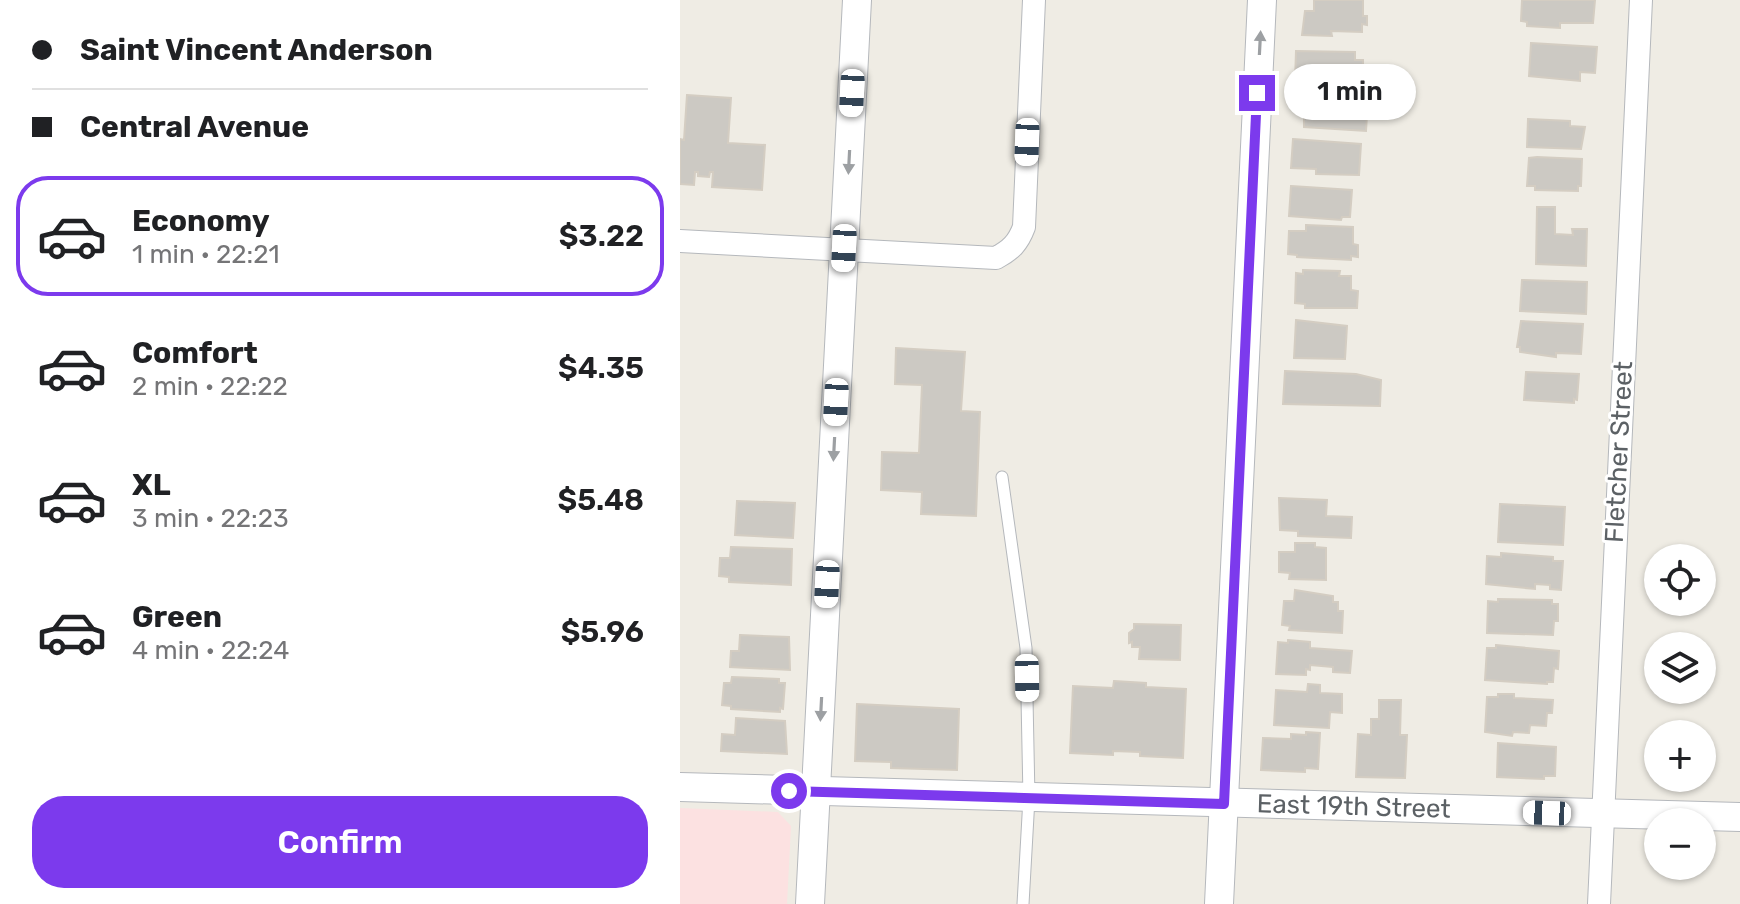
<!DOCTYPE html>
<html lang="en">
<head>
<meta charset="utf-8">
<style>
	body { margin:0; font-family:Rubik,sans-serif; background:#f6f6f6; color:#202124; height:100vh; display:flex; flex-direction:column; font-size:30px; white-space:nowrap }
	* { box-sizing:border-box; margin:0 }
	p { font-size:26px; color:#757577 }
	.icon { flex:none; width:44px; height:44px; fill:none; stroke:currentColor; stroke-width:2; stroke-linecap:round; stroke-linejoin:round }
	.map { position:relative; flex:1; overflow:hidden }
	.side { display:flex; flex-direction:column; background:#fff; width:680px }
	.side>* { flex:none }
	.hud { display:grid; align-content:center; height:176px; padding:0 32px; background:#fff }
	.tools { position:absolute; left:964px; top:544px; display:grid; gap:16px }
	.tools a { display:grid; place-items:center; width:72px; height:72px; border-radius:50%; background:#fff; box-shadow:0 2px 6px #0004; font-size:40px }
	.end { position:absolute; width:36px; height:36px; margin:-18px; border:10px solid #7c3aed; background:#fff; box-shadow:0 0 0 4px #fff }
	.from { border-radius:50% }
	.bubble { position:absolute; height:56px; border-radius:28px; background:#fff; box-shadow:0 2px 6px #0004; font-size:26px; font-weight:600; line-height:56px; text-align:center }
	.car { position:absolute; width:24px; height:48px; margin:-24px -12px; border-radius:10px; box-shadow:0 0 6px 2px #0007; background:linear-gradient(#fff 24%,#345 0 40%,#fff 0 76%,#345 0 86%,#fff 0) }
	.hud b { display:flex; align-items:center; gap:28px; height:76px; font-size:30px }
	.hud b+b { border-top:2px solid #e0e0e0 }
	.hud i { width:20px; height:20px; background:#202124 }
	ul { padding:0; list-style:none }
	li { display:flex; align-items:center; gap:24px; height:120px; margin:0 16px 12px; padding:0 16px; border:4px solid transparent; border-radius:32px }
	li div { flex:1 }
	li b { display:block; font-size:30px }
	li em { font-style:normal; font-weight:600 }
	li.active { border-color:#7c3aed }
	li>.icon { width:72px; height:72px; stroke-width:1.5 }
	.action { display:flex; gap:16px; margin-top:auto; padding:16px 32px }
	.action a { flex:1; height:92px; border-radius:32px; background:#7c3aed; color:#fff; font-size:32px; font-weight:600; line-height:92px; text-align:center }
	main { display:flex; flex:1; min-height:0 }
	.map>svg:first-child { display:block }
	.medical { fill:#fce1e1 }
	.building { fill:#ccc9c3; stroke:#d4cdc2; stroke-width:2 }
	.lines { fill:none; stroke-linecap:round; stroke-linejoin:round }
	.service-casing { stroke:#b5b8bc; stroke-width:13 }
	.minor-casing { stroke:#b5b8bc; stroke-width:24 }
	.tertiary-casing { stroke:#b5b8bc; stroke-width:30 }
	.service { stroke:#fff; stroke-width:11 }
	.minor { stroke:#fff; stroke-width:22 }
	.tertiary { stroke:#fff; stroke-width:28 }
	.oneway { fill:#9da0a3 }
	.route { stroke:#7c3aed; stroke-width:10 }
	.labels { text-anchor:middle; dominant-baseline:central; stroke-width:6; stroke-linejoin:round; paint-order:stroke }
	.street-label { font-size:26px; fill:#5c6165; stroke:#fff }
</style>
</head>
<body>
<main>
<section class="side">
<div class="hud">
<b><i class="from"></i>Saint Vincent Anderson</b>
<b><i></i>Central Avenue</b>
</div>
<ul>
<li class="active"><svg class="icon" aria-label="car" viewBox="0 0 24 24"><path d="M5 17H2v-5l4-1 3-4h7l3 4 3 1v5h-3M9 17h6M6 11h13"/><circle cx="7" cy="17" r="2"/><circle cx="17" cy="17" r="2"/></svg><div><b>Economy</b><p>1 min · 22:21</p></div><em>$3.22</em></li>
<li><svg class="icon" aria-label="car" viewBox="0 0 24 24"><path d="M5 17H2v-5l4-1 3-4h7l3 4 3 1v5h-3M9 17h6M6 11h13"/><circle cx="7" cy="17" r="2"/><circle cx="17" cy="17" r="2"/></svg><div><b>Comfort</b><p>2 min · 22:22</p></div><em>$4.35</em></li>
<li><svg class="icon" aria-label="car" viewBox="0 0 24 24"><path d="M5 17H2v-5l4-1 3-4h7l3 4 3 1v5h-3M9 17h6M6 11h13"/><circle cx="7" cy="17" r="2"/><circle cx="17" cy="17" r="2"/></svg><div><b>XL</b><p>3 min · 22:23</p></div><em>$5.48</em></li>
<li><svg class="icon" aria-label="car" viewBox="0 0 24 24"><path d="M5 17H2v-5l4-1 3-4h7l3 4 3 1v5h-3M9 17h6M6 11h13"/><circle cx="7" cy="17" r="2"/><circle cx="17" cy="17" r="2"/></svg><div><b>Green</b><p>4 min · 22:24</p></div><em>$5.96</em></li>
</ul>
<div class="action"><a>Confirm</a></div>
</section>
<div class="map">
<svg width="1060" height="904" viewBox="0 0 1060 904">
	<rect width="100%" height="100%" fill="#efece4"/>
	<path class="medical" d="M 0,808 L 98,812 L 111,826 L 107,904 L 0,904 Z"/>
	<path class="building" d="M 634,0 L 683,0 L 683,16 L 687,16 L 687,25 L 682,24 L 682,32 L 651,31 L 652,36 L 622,35 L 625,11 L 634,11 Z
		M 842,0 L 915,0 L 913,23 L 880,23 L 880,28 L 847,26 L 847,22 L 841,21 Z
		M 851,43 L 917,47 L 915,73 L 900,72 L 900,81 L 849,76 Z
		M 616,51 L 675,52 L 675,60 L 683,60 L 683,76 L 675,75 L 674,83 L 615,81 Z
		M 7,95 L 51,98 L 48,143 L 85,145 L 82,190 L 32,187 L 33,172 L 30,172 L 29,177 L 18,176 L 18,172 L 15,172 L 14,185 L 0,184 L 0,139 L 4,140 Z
		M 621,96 L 688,99 L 686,131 L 624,127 L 624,114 L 620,114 Z
		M 848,119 L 890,121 L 890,126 L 905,127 L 901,149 L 847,147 Z
		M 613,139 L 681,144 L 679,175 L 636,174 L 636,169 L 611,168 Z
		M 857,157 L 902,159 L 901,186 L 898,186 L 898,191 L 855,190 L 855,186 L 847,186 L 849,158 Z
		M 611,186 L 672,190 L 670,217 L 662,217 L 661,220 L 609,216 Z
		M 857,207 L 875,207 L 875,234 L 893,235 L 892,229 L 907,229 L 906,266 L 856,264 Z
		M 626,225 L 673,227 L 673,244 L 678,245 L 678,257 L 671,256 L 671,260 L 617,257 L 617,255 L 608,254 L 609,231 L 626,231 Z
		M 623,270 L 660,271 L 659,276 L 671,276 L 671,290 L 678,291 L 677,308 L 625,308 L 625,304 L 615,303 L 616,273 L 623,274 Z
		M 842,280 L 907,282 L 906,314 L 840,311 Z
		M 616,320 L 667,326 L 665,359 L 614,358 Z
		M 841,321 L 903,324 L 901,354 L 876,353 L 876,357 L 840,352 L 840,347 L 837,347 Z
		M 216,348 L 285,352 L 281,411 L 300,412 L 296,516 L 241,514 L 242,492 L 201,490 L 202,452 L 239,453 L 242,385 L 215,384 Z
		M 605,371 L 676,374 L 701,380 L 700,406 L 603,404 Z
		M 846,372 L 899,374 L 897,400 L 894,399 L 894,403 L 844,400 Z
		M 599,498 L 647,500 L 646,516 L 672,517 L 671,538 L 618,536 L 618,531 L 600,530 Z
		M 57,501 L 115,503 L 113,538 L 55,535 Z
		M 820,504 L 885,507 L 883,545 L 818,542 Z
		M 615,543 L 635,543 L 635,547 L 646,548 L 646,580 L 609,579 L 610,573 L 599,572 L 599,552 L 615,552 Z
		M 51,547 L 112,549 L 111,585 L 49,582 L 49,577 L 39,576 L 40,558 L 50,558 Z
		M 821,553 L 873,557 L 873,561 L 883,561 L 881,590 L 870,589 L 870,585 L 855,584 L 855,589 L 806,584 L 807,556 L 821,557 Z
		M 615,590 L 653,596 L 653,602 L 658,602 L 658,611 L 663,611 L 662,633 L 609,630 L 610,626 L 602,625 L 604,601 L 614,601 Z
		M 818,599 L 872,600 L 872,604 L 878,604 L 878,621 L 874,621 L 873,635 L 807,633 L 808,601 L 818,602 Z
		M 454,624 L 501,625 L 500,660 L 459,659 L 460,647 L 452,647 L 452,642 L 449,643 L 449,633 L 454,629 Z
		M 60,635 L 109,637 L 110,670 L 50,667 L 51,651 L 59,651 Z
		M 608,640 L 630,642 L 630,648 L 672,651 L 670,673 L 653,672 L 653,667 L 630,665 L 630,670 L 626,669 L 626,675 L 596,674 L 598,642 L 608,643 Z
		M 816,645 L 879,651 L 878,669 L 874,668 L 873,682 L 867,682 L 867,684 L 805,680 L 807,648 L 816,648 Z
		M 52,677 L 99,679 L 99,683 L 105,683 L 103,709 L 100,708 L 100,712 L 51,709 L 51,706 L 42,705 L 44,683 L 51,683 Z
		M 434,681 L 466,683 L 466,687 L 506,689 L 503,758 L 460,756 L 460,752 L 433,751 L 433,755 L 390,753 L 393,686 L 433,688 Z
		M 628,684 L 640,685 L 640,693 L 662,694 L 662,713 L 650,712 L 649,728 L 594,725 L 596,690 L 627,692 Z
		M 818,694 L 834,694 L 834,698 L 873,700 L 872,713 L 867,713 L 866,726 L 850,725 L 849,733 L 833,732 L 832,736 L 805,732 L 807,697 L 818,697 Z
		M 699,700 L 721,700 L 720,735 L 727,735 L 725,778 L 676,777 L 678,734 L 691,735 L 691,719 L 699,719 Z
		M 177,704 L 279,709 L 277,770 L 211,768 L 211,762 L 175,761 Z
		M 56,718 L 105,721 L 107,754 L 41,751 L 42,734 L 55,735 Z
		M 626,732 L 640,733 L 638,769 L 625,768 L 625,772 L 581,770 L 583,738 L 611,739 L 611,734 L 626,735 Z
		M 818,743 L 876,747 L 875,776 L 864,776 L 864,779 L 817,777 Z"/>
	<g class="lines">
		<defs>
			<path id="service" d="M 322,477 L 346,648 L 349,798 L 343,904"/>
			<path id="minor" d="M 0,241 L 316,258 C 331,250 338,243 344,227 L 354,0
				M 919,904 L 961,0"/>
			<g id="tertiary">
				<path id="s1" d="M 0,787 L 1060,817"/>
				<path d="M 130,904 L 177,0"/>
				<path d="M 539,904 L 582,0"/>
			</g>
		</defs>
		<use href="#service" class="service-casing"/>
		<use href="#minor" class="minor-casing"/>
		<use href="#tertiary" class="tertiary-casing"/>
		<use href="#service" class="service"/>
		<use href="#minor" class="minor"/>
		<use href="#tertiary" class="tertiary"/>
	</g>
	<defs><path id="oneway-solid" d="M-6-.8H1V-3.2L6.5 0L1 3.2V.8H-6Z" transform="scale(2)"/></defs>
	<g class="oneway">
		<use href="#oneway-solid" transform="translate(580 43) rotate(-87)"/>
		<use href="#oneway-solid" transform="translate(169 162) rotate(93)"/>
		<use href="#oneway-solid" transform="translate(154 449) rotate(93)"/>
		<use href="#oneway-solid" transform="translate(141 709) rotate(93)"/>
	</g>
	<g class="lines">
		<path class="route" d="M 109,791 L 544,804 L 577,93"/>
	</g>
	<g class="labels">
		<g class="street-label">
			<text transform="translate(939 452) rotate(-87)">Fletcher Street</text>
			<text stroke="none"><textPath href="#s1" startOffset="674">East 19th Street</textPath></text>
		</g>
	</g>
</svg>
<div class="tools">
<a><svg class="icon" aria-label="locate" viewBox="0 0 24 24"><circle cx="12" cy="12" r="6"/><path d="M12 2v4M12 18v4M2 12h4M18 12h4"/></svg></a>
<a><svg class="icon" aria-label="layers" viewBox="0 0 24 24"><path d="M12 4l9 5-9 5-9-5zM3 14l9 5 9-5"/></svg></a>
<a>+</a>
<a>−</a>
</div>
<i class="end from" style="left:109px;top:791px"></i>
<i class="end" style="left:577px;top:93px"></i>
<div class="bubble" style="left:604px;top:64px;width:132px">1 min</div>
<i class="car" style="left:172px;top:93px;rotate:183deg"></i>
<i class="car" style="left:347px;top:142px;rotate:182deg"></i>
<i class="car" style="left:164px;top:248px;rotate:183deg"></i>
<i class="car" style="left:156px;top:402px;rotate:183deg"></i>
<i class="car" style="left:147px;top:584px;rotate:183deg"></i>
<i class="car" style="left:347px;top:678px;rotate:179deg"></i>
<i class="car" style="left:867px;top:813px;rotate:272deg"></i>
</div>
</main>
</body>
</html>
